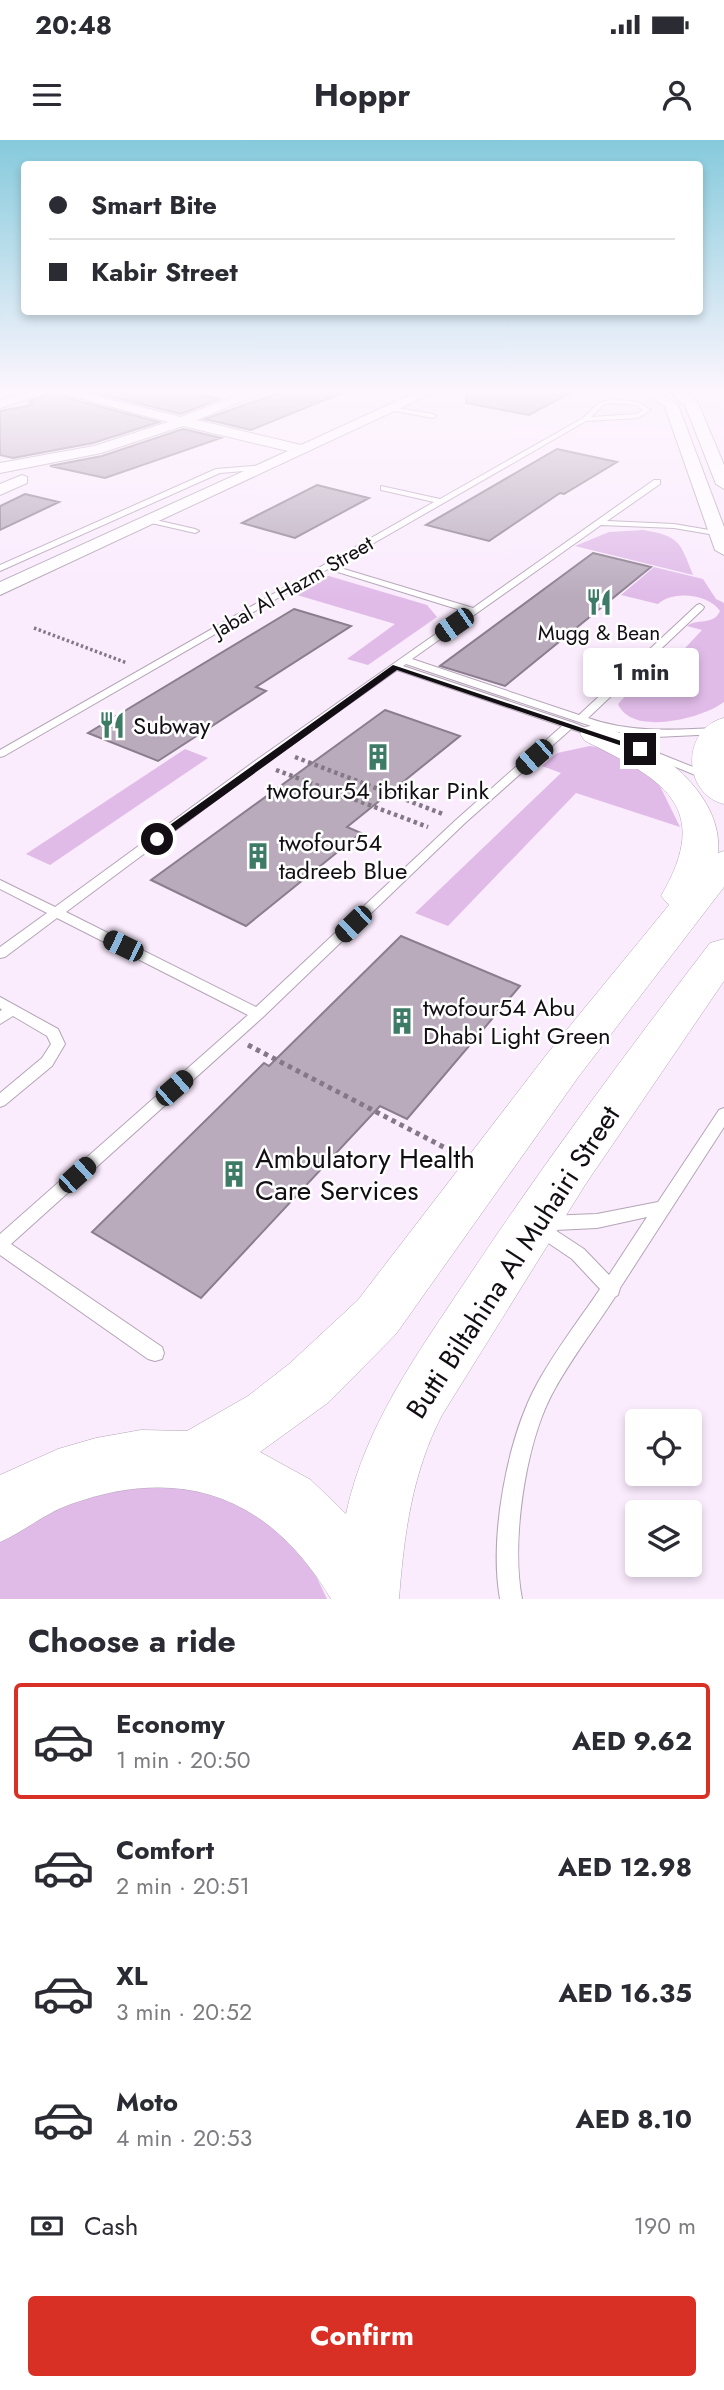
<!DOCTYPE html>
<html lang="en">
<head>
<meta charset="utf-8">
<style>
	body { margin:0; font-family:Jost,sans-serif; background:#f2f2f3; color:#2b2b33; height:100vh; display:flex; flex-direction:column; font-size:26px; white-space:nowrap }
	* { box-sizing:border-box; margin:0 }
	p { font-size:23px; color:#7c7c81 }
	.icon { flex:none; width:38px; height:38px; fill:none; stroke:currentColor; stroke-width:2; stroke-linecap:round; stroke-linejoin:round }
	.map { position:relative; height:1459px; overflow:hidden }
	.drawer { display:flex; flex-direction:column; background:#fff; flex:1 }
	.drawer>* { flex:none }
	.hud { position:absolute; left:21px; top:21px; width:682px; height:154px; border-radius:7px; box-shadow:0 4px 10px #0003; display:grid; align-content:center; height:154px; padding:0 28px; background:#fff }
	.tools { position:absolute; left:625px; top:1269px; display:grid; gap:14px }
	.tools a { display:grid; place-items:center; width:77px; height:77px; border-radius:7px; background:#fff; box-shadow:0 4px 10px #0003; font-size:35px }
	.end { position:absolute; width:32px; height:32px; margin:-16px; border:9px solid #120e13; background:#fff; box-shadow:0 0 0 4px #fff }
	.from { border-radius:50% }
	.bubble { position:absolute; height:49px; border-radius:7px; background:#fff; box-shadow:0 4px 10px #0003; font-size:23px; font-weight:700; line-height:49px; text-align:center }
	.car { position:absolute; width:21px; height:42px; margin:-21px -10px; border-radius:9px; box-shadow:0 0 5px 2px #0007; background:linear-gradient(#222 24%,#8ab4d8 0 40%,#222 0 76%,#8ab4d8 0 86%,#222 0) }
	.hud b { display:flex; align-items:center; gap:24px; height:66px; font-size:26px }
	.hud b+b { border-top:2px solid #e1e1e2 }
	.hud i { width:18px; height:18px; background:#2b2b33 }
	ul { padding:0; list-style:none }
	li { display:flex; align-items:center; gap:21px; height:116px; margin:0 14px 10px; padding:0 14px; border:4px solid transparent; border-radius:7px }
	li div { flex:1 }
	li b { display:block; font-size:26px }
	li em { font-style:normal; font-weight:700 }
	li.selected { border-color:#d93025 }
	li>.icon { width:63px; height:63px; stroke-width:1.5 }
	h2 { padding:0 28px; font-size:32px; line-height:84px }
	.pay { display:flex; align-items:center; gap:18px; height:77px; padding:0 28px; font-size:26px }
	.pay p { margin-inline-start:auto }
	.button { display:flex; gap:14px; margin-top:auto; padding:14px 28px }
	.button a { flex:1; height:80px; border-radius:7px; background:#d93025; color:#fff; font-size:28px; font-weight:700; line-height:80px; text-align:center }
	.status { display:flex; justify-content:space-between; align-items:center; height:49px; padding:0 35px; background:#fff; direction:ltr }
	.status svg { height:19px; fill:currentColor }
	header { display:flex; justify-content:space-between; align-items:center; height:91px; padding:0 28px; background:#fff; font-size:32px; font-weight:700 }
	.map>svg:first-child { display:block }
	.green { fill:#e0bbe8 }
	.building { fill:#b9abbc; stroke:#8a7d8d; stroke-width:2 }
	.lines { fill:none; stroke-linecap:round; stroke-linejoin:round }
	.lane-casing { stroke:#b3a5b6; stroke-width:2 }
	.street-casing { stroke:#b3a5b6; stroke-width:2 }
	.secondary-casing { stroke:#b3a5b6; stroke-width:1 }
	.path-far2 { stroke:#837985; stroke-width:3.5; stroke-dasharray:2.5 2.5; stroke-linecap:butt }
	.path-far1 { stroke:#837985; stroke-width:4.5; stroke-dasharray:3.5 3.5; stroke-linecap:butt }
	.path { stroke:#837985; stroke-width:5; stroke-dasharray:4.5 4.5; stroke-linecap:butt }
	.lane { fill:#fff; fill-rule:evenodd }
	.street { fill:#fff; fill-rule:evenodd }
	.secondary { fill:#fff; fill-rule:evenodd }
	.route { fill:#120e13 }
	.labels { text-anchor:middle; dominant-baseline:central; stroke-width:5; stroke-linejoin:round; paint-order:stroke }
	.far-street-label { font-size:21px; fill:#120e13; stroke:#fefefe }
	.far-poi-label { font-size:21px; fill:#120e13; stroke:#fefefe }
	.poi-label { font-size:24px; fill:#120e13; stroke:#fefefe; text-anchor:start }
	.near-poi-label { font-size:28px; fill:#120e13; stroke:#fefefe; text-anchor:start }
	.near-street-label { font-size:28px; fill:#120e13; stroke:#fefefe }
</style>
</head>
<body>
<div class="status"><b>20:48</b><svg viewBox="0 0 49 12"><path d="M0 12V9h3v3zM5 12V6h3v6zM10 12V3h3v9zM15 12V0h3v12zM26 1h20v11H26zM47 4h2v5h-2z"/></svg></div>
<header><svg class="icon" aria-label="menu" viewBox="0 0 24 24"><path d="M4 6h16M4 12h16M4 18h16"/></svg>Hoppr<svg class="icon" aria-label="person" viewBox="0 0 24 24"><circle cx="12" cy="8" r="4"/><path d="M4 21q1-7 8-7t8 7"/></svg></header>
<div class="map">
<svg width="724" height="1459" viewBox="0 0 724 1459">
	<rect width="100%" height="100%" fill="#faebfd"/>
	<path class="green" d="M 643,390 C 680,396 680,402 693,435 L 575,406 L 609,392 Z
		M 654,427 L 703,439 L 716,459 L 724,463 L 724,562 C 703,578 632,597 618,564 L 631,550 L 643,553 L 702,490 L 687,486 C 696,478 714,486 720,471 C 709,454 673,450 658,464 L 621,455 Z
		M 329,436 L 427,465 L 437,477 L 368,525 L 347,519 L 395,484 L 287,452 L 310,439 Z
		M 590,606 L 608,609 L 658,642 L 680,687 L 576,653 L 448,786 L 415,773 L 561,633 L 542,626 L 557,613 Z
		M 185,609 L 208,618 L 50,725 L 26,714 Z
		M 93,1343 L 214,1347 L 267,1376 L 309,1421 L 327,1459 L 0,1459 L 0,1393 Z"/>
	<path class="building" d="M 52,252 L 56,255 L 159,282 L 93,303 L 13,318 L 0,315 L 0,271 L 27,266 L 33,264 L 29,262 Z
		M 93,252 L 187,252 L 219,259 L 181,274 Z
		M 281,252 L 342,253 L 251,290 L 205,279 Z
		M 467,252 L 572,252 L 529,275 L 466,263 Z
		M 183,289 L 221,298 L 105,338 L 50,326 L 102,316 Z
		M 557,309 L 617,322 L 564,354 L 560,353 L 489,401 L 426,385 Z
		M 317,345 L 369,358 L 295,398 L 242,383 Z
		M 25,354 L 59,362 L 0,390 L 0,366 Z
		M 593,413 L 651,427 L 505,546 L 440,526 Z
		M 294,469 L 351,486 L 256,547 L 266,551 L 158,621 L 88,593 Z
		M 385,570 L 460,596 L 347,687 L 361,693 L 246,786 L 151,740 Z
		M 401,796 L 520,846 L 407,979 L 380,966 L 201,1158 L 92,1092 L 264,923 L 269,926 Z"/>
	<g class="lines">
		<defs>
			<path id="lane" d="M 612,259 L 638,262 L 651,270 L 638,278 L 586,281 L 334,426 L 473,468 L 654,340 L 660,340 L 660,344 L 607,381 L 674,384 L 721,392 L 721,396 L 674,388 L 601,385 L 412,519 L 579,575 L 697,465 L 700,464 L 704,467 L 703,469 L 588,578 C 630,593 674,590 718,588 L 723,591 L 718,594 L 656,597 L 603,590 L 406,524 L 403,526 L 574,583 L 603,595 L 598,598 L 571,589 L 465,683 L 263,877 L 11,1104 L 162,1207 L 164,1213 L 162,1219 L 155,1221 L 148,1219 L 0,1115 L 0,1094 L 248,875 L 57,778 L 5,817 L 0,818 L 0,807 L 47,773 L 0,749 L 0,740 L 55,767 L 255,621 L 467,472 L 328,429 L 4,616 L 0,617 L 0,610 L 434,362 L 381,350 L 381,346 L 440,359 L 583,278 L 599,263 ZM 612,263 L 635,265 L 643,270 L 637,274 L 591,277 L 603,265 ZM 397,530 L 562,586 L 457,679 L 256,867 L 66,772 L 263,625 Z
				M 391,267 L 433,274 L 436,276 L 433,278 L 389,270 Z
				M 265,325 L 268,325 L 268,329 L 220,333 L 0,431 L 0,425 L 216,329 Z
				M 147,378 L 195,389 L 199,391 L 195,393 L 147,382 Z
				M 648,609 L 713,635 L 715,637 L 713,639 L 705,639 L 644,614 L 643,612 Z
				M 0,857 L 58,889 L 65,904 L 52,926 L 5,965 L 0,967 L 0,953 L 42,918 L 51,904 L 47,896 L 13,876 L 0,884 L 0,871 L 2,870 L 0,868 Z
				M 724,968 L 724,987 L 620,1148 L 618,1155 L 615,1157 C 595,1188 568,1223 551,1256 C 525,1307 511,1402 522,1459 L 500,1459 C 489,1397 507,1299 537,1244 C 555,1211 579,1180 600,1149 L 572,1119 L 535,1094 L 533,1089 L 540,1078 L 546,1076 L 597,1074 L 658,1062 L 719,970 ZM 647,1077 L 609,1135 L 584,1109 L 555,1090 L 597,1088 Z"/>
			<path id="street" d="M 28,252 L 50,252 L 0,268 L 0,260 Z
				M 57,252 L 81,252 L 181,277 L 245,252 L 264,252 L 197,280 L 301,305 L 417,252 L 435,252 L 0,455 L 0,442 L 288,311 L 183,286 L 101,313 L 0,333 L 0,323 L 94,306 L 168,282 Z
				M 644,252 L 660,252 L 678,265 L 724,387 L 724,415 L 715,410 L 665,267 Z
				M 669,252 L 684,252 L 698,263 L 724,325 L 724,349 L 716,344 L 685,265 Z
				M 22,335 L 27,337 L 27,343 L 0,355 L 0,344 Z"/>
			<path id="secondary" d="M 724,578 L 724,664 C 682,654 681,588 724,578 Z
				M 596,585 C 649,598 724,651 718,713 L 724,711 L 724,747 L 579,936 L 396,1194 L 329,1262 L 260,1312 L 311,1340 L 346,1374 C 365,1285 418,1213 467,1139 C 543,1024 626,913 710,803 L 724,799 L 724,841 L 585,1045 L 442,1275 C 412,1333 404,1394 399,1459 L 331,1459 C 271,1357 183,1324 71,1364 C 45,1373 25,1391 0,1402 L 0,1335 L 58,1309 L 96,1298 L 141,1290 L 187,1291 L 248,1256 L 289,1224 L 358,1160 L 547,914 L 669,765 L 661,756 C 714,666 662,639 585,601 L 580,594 L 585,587 Z"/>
		</defs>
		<use href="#lane" class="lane-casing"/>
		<use href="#street" class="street-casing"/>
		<use href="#secondary" class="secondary-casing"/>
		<path class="path-far2" d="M 34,488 L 127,523"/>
		<path class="path-far1" d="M 295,617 L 443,674
			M 276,630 L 428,687"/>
		<path class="path" d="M 248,905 L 455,1013"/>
		<use href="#lane" class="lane"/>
		<use href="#street" class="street"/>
		<use href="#secondary" class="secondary"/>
	</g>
	<linearGradient id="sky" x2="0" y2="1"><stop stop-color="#85cadc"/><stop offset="0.55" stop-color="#fdf6fe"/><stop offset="1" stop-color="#fdf6fe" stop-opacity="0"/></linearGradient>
	<rect width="724" height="457" fill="url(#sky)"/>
	<path class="route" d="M 393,525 L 645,609 L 637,611 L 397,530 L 161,701 L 153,701 L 153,697 Z"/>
	<defs>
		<symbol id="restaurant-bare" viewBox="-9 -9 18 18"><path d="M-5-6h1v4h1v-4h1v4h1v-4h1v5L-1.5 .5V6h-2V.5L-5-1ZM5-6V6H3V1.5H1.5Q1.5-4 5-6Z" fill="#3e7b67" stroke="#fefefe" stroke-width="2.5" paint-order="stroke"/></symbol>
		<symbol id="building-bare" viewBox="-9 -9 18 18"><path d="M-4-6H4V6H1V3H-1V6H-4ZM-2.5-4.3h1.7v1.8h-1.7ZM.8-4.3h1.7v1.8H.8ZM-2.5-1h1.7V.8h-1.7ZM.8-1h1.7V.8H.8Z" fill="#3e7b67" stroke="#fefefe" stroke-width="2.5" paint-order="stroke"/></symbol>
	</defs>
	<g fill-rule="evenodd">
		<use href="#restaurant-bare" x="580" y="443" width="38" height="38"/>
		<use href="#restaurant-bare" x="93" y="566" width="38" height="38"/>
		<use href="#building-bare" x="359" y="598" width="38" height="38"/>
		<use href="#building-bare" x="239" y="697" width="38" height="38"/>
		<use href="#building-bare" x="383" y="862" width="38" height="38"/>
		<use href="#building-bare" x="215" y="1015" width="38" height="38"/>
	</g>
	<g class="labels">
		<g class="far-street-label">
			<text transform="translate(293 447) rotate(-30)">Jabal Al Hazm Street</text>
		</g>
		<g class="far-poi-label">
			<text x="599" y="493">Mugg &amp; Bean</text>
		</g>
		<g class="poi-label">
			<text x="133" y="585">Subway</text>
			<text x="378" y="650" text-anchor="middle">twofour54 ibtikar Pink</text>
			<text x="279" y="702">twofour54<tspan x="279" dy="28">tadreeb Blue</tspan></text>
			<text x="423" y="867">twofour54 Abu<tspan x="423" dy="28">Dhabi Light Green</tspan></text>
		</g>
		<g class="near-poi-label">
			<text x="255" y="1018">Ambulatory Health<tspan x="255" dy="32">Care Services</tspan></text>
		</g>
		<g class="near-street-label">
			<text transform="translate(513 1122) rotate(-57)">Butti Biltahina Al Muhairi Street</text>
		</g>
	</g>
</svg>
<div class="tools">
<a><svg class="icon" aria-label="locate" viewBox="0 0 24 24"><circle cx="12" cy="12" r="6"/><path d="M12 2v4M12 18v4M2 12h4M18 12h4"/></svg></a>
<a><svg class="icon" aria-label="layers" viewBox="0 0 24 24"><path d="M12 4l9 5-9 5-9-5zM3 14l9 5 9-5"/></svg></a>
</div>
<i class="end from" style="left:157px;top:699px"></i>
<i class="end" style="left:640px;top:609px"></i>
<div class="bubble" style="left:583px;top:508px;width:116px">1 min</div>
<i class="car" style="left:454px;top:485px;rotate:235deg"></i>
<i class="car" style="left:534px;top:617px;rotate:229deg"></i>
<i class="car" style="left:353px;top:784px;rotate:226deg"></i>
<i class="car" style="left:123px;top:806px;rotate:296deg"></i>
<i class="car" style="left:174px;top:948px;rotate:49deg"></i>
<i class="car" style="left:77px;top:1035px;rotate:48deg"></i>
<div class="hud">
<b><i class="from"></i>Smart Bite</b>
<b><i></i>Kabir Street</b>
</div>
</div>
<section class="drawer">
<h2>Choose a ride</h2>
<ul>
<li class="selected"><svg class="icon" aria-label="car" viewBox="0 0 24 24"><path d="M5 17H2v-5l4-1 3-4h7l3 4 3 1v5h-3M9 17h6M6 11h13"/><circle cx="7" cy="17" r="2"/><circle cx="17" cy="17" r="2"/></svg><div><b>Economy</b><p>1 min · 20:50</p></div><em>AED 9.62</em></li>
<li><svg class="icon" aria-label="car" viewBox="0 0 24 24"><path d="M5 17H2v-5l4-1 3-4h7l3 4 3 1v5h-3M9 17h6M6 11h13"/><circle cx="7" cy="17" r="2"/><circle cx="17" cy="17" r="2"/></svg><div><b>Comfort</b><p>2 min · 20:51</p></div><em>AED 12.98</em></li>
<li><svg class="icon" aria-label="car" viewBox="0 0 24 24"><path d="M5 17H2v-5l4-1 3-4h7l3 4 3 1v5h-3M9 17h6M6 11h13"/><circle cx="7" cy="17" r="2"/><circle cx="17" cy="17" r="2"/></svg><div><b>XL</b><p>3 min · 20:52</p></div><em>AED 16.35</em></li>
<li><svg class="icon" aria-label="car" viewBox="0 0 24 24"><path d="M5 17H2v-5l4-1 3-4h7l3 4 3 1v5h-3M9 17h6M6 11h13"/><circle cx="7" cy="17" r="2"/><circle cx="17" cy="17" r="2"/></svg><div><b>Moto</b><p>4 min · 20:53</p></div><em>AED 8.10</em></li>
</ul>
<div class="pay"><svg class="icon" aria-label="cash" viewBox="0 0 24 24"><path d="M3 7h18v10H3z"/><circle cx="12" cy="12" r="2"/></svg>Cash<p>190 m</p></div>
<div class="button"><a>Confirm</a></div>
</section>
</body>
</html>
